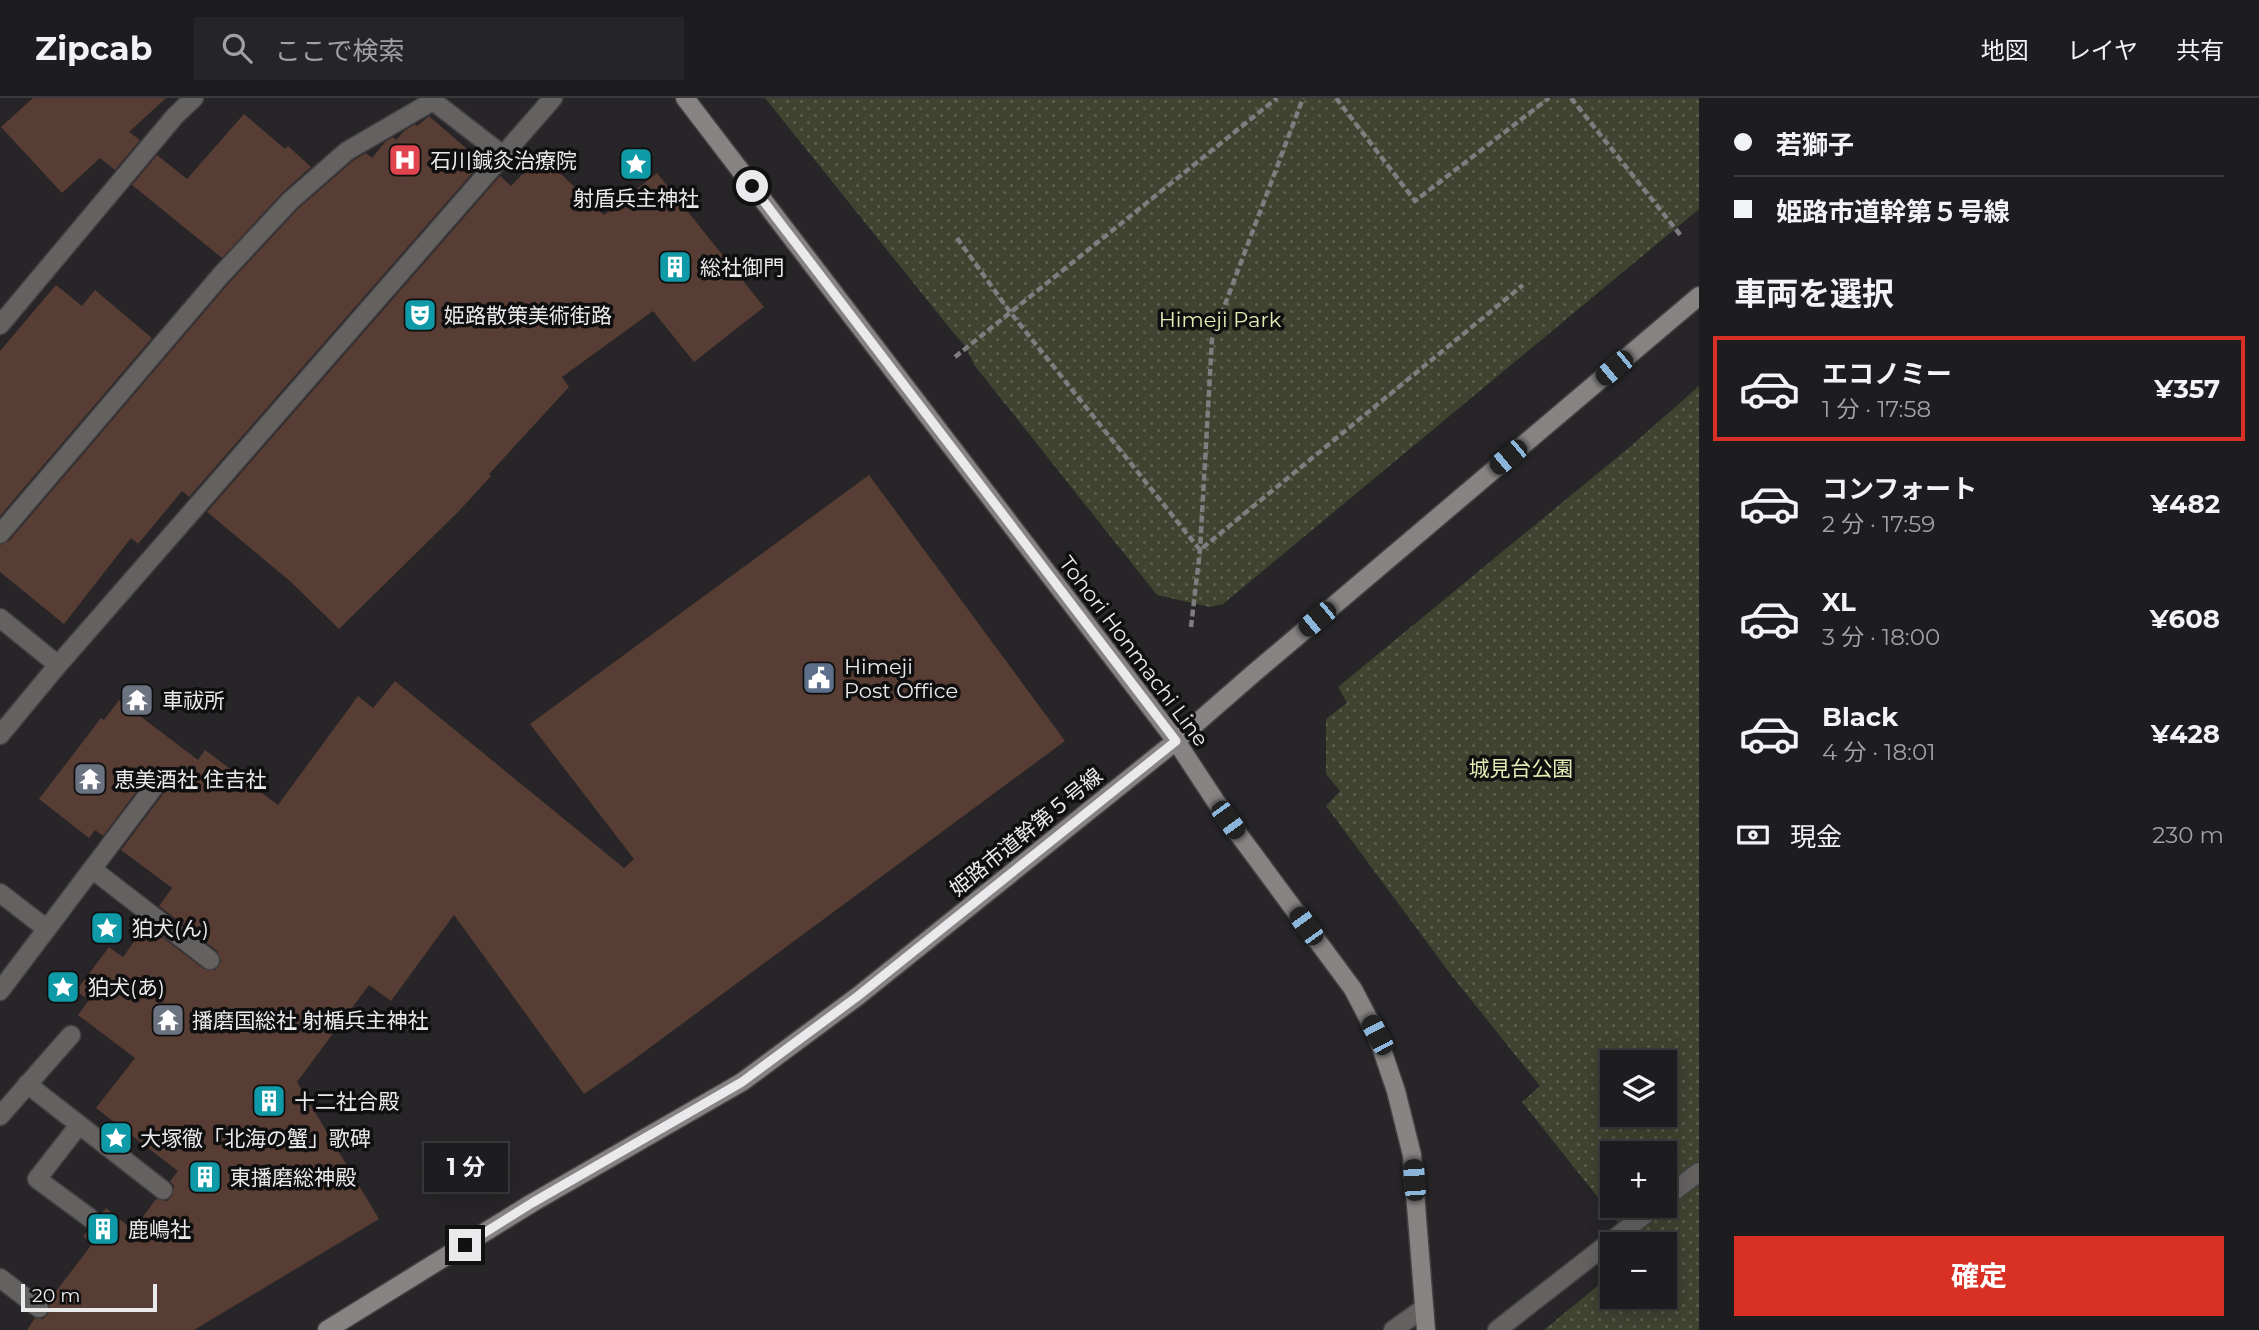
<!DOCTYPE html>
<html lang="ja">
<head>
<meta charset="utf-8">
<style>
	body { margin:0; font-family:Montserrat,"Noto Sans JP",sans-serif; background:#252527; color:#f1f3f6; height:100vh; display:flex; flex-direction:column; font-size:26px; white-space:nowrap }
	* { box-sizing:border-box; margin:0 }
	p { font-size:23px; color:#a0a1a4 }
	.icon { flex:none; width:38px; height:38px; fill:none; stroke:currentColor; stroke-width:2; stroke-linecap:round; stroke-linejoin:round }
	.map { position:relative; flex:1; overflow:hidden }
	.side { display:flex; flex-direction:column; background:#1d1c1e; width:560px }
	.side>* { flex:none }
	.banner { display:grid; align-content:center; height:154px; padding:0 35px; background:#1d1c1e }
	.tools { position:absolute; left:1600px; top:952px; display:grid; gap:14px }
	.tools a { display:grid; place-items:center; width:77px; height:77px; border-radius:0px; background:#1d1c1e; box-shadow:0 4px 18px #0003,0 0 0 2px #3b3a3c; font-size:35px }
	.scale { position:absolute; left:21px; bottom:18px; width:136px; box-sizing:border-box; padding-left:7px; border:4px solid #eae9eb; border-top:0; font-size:19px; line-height:24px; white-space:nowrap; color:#eae9eb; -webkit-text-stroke:5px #100f10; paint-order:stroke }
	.end { position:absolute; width:32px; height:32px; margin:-16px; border:9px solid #eae9eb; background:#111; box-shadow:0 0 0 4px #111 }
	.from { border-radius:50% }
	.bubble { position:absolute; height:49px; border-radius:0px; background:#1d1c1e; box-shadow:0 4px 18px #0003,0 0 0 2px #3b3a3c; font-size:23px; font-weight:700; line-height:49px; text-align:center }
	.car { position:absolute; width:21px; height:42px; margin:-21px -10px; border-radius:9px; box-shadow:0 0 5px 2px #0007; background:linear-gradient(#222 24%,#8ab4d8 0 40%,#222 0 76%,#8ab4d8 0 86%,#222 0) }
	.banner b { display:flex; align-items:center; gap:24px; height:66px; font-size:26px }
	.banner b+b { border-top:2px solid #3b3a3c }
	.banner i { width:18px; height:18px; background:#f1f3f6 }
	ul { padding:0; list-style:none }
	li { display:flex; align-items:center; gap:21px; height:105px; margin:0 14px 10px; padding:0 21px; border:4px solid transparent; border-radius:0px }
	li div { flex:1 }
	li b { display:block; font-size:26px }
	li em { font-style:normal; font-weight:700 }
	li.selected { border-color:#d93025 }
	li>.icon { width:63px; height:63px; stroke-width:1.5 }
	h2 { padding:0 35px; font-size:32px; line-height:84px }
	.pay { display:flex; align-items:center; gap:18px; height:77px; padding:0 35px; font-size:26px }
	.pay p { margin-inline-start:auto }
	.cta { display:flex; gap:14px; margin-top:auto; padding:14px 35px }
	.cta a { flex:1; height:80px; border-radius:0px; background:#d93025; color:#fff; font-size:28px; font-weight:700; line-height:80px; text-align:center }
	header { display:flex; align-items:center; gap:42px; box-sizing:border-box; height:98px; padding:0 35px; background:#1d1c1e; border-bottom:2px solid #3b3a3c }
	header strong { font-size:33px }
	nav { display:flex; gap:38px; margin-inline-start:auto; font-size:24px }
	.search { width:490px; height:63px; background:#252527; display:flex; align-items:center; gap:18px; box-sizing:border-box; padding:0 24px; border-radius:0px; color:#a0a1a4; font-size:26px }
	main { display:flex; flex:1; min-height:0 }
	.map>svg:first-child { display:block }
	.park { fill:url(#park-dots); fill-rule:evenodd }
	.building { fill:#573d34 }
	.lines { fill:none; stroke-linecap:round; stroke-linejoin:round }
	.lane-casing { stroke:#424043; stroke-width:21 }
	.street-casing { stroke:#424043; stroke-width:21 }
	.secondary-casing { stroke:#424043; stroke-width:21 }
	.path { stroke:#7f7d80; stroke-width:4.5; stroke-dasharray:7 3.5; stroke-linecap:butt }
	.lane { stroke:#646161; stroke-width:18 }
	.street { stroke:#646161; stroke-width:18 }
	.secondary { stroke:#868382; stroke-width:18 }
	.route { stroke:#eae9eb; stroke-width:9 }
	.labels { text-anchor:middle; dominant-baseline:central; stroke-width:7; stroke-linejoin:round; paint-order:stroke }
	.poi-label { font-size:21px; fill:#eae9eb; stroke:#100f10; text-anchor:start }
	.park-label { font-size:21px; fill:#e3eab4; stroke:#100f10 }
	.street-label { font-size:21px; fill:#eae9eb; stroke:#100f10 }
</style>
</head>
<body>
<header>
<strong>Zipcab</strong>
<div class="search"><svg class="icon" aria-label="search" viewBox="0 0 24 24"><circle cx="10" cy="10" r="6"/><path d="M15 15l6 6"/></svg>ここで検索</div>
<nav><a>地図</a><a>レイヤ</a><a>共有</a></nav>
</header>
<main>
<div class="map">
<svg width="1699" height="1232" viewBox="0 0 1699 1232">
	<defs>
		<pattern id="park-dots" width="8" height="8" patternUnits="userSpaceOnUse" patternTransform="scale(1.75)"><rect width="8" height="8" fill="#404330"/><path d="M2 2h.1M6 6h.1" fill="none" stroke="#5c5e4e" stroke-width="1.8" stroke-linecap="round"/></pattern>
	</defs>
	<rect width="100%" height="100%" fill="#272528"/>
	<path class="park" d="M 765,0 L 1699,0 L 1699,111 L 1223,506 L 1210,509 L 1157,497 L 975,268 L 965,248 L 952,233 Z
		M 1699,288 L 1699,1232 L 1544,1232 L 1612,1176 L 1612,1199 L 1664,1199 L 1664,1146 L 1635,1146 L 1522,1004 L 1540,988 L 1452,878 L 1326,708 L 1340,693 L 1326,676 L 1326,621 L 1347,605 L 1338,589 L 1631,348 ZM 1612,964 L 1664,964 L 1664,1017 L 1612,1017 ZM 1612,1055 L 1664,1055 L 1664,1108 L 1612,1108 Z"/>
	<path class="building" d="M 33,0 L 166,0 L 129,34 L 140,42 L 115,72 L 100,60 L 62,95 L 1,29 Z
		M 244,16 L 285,51 L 288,48 L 311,69 L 282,95 L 222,160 L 132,87 L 157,57 L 187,81 Z
		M 429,18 L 482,64 L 189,399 L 182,393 L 138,446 L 131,440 L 64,526 L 0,474 L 0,447 L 9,443 L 229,185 L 298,111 L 354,62 L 366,55 L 372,60 L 385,44 L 393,39 L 396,42 L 404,33 L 415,26 L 417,28 Z
		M 541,57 L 604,117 L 657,75 L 764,209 L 694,264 L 653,213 L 562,279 L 569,289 L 489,376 L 491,378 L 459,413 L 339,531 L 291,484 L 207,414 L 500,78 L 511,88 Z
		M 56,187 L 82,208 L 95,192 L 152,240 L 0,418 L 0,253 Z
		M 869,377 L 1065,643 L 629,965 L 584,996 L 454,817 L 391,903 L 369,887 L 297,984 L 379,1121 L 194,1232 L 27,1232 L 35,1220 L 43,1221 L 48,1216 L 50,1211 L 48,1204 L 92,1146 L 83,1138 L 89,1131 L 99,1127 L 101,1116 L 106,1110 L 133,1132 L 156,1101 L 167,1103 L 172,1098 L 174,1088 L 170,1083 L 178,1073 L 96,1010 L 135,960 L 78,917 L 89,902 L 76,893 L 109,849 L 123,859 L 146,827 L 204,871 L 215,872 L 221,863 L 217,853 L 159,808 L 172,790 L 121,752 L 169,688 L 171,682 L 167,672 L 161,670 L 151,674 L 103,738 L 95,732 L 89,740 L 39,701 L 101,620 L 104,622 L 119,602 L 198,662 L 205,652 L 278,707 L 358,598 L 373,610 L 395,583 L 624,770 L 634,761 L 530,626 Z"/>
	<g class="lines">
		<defs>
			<path id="lane" d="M 92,771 L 210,862
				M 0,795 L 47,831
				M 0,893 L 160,681
				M 27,986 L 163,1092
				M 0,1018 L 71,937
				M 79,1027 L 37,1081 L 90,1120
				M 1664,1101 L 1699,1074
				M 0,1180 L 39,1210
				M 1497,1232 L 1656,1108"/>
			<path id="street" d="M 0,227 L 175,18 L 194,0
				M 0,436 L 221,177 L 290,103 L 347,53 L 433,3 L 504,58
				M 0,520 L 58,567
				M 0,637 L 58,567 L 553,0
				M 1393,1232 L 1424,1210"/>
			<path id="secondary" d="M 685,0 L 1176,643 L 1228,722 L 1353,891 L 1377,937 L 1396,993 L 1412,1057 L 1426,1232
				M 327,1232 L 532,1105 L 742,984 L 858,898 L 1176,643 L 1254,575 L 1699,198"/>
		</defs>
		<use href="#lane" class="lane-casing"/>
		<use href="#street" class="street-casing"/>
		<use href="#secondary" class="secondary-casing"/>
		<path class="path" d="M 1336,0 L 1415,103 L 1549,0
			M 1571,0 L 1682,139
			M 957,140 L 1010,214 L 1200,452 L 1523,187
			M 955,259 L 1277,0
			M 1191,529 L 1200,452 L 1212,241 L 1303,0"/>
		<use href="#lane" class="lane"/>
		<use href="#street" class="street"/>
		<use href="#secondary" class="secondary"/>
	</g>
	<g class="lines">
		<path class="route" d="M 465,1147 L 532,1105 L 742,984 L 858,898 L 1176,643 L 752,88"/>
	</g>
	<defs>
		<symbol id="hospital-square" viewBox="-11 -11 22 22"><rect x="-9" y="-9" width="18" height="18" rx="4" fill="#e0444e" stroke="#100f10"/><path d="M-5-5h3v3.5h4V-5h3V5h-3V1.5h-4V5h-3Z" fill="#fff"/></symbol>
		<symbol id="sight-square" viewBox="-11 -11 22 22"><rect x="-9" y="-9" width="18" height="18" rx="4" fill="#0f9aa8" stroke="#100f10"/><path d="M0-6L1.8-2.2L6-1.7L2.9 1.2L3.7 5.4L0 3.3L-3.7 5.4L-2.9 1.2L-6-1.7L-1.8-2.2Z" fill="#fff"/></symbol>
		<symbol id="building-square" viewBox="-11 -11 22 22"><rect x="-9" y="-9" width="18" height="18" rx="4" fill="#0f9aa8" stroke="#100f10"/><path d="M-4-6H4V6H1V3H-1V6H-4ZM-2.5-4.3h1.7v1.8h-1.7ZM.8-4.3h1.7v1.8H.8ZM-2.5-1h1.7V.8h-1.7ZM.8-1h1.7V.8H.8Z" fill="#fff"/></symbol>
		<symbol id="theatre-square" viewBox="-11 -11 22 22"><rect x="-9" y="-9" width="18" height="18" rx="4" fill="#0f9aa8" stroke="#100f10"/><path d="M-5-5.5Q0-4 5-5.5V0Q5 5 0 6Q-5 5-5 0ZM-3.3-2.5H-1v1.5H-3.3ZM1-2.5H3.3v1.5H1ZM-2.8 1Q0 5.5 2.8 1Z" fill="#fff"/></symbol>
		<symbol id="civic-square" viewBox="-11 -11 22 22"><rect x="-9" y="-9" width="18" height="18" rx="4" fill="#5c6f8a" stroke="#100f10"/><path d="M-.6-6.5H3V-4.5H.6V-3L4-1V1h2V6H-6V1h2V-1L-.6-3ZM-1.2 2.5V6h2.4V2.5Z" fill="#fff"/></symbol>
		<symbol id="temple-square" viewBox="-11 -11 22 22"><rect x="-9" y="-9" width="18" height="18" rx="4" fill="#6b7280" stroke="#100f10"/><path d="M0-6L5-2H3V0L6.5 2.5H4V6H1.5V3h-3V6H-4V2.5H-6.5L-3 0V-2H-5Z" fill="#fff"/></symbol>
	</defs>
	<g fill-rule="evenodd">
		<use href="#hospital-square" x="386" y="43" width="38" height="38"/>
		<use href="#sight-square" x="617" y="47" width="38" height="38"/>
		<use href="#building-square" x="656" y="150" width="38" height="38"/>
		<use href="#theatre-square" x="401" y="198" width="38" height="38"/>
		<use href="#civic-square" x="800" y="561" width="38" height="38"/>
		<use href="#temple-square" x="118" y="583" width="38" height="38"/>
		<use href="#temple-square" x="71" y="662" width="38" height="38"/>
		<use href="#sight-square" x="88" y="811" width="38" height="38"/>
		<use href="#sight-square" x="44" y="870" width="38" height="38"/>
		<use href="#temple-square" x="149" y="903" width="38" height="38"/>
		<use href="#building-square" x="250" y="984" width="38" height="38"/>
		<use href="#sight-square" x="97" y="1021" width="38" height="38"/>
		<use href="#building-square" x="186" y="1060" width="38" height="38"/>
		<use href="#building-square" x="84" y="1112" width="38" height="38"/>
	</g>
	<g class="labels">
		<g class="poi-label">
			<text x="430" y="62">石川鍼灸治療院</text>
			<text x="636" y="100" text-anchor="middle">射盾兵主神社</text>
			<text x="700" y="169">総社御門</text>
			<text x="444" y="217">姫路散策美術街路</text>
			<text x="844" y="568">Himeji<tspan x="844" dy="24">Post Office</tspan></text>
			<text x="162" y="602">車祓所</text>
			<text x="114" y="681">恵美酒社 住吉社</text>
			<text x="132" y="830">狛犬(ん)</text>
			<text x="88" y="889">狛犬(あ)</text>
			<text x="192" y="922">播磨国総社 射楯兵主神社</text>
			<text x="294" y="1003">十二社合殿</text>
			<text x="140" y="1040">大塚徹「北海の蟹」歌碑</text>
			<text x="230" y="1079">東播磨総神殿</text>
			<text x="128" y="1131">鹿嶋社</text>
		</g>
		<g class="park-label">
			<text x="1220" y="221">Himeji Park</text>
			<text x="1521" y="670">城見台公園</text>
		</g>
		<g class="street-label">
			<text transform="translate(1134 553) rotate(53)">Tohori Honmachi Line</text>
			<text transform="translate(1026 734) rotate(-39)">姫路市道幹第５号線</text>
		</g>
	</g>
</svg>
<div class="tools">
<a><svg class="icon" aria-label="layers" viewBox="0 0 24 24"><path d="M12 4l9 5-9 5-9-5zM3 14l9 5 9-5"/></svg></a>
<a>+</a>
<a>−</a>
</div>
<div class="scale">20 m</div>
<i class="end from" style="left:752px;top:88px"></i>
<i class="end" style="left:465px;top:1147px"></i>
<div class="bubble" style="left:424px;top:1045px;width:84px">1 分</div>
<i class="car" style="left:1614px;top:270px;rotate:230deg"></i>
<i class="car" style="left:1508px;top:359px;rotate:230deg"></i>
<i class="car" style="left:1317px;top:521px;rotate:230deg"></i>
<i class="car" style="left:1228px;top:722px;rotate:144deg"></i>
<i class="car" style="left:1306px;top:828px;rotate:324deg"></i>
<i class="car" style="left:1377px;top:937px;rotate:332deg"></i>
<i class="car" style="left:1414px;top:1082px;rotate:356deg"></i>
</div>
<section class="side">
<div class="banner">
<b><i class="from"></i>若獅子</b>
<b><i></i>姫路市道幹第５号線</b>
</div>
<h2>車両を選択</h2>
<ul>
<li class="selected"><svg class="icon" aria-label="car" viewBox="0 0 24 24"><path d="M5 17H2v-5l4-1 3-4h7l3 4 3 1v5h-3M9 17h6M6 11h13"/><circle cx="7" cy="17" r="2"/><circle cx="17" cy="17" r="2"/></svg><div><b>エコノミー</b><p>1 分 · 17:58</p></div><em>¥357</em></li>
<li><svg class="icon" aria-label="car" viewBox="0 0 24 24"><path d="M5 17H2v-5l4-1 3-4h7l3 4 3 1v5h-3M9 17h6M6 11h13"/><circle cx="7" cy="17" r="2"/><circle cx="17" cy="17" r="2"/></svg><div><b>コンフォート</b><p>2 分 · 17:59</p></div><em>¥482</em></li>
<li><svg class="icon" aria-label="car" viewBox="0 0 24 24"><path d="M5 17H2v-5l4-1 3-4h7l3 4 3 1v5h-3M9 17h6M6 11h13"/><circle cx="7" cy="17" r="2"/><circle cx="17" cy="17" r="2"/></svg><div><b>XL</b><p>3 分 · 18:00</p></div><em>¥608</em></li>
<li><svg class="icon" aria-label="car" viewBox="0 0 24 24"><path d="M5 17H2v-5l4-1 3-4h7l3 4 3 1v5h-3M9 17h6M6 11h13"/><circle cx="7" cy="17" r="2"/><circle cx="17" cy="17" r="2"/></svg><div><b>Black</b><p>4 分 · 18:01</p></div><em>¥428</em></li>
</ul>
<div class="pay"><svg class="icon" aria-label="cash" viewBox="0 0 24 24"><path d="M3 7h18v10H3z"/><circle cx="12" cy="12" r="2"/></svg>現金<p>230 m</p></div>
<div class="cta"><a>確定</a></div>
</section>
</main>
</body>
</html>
